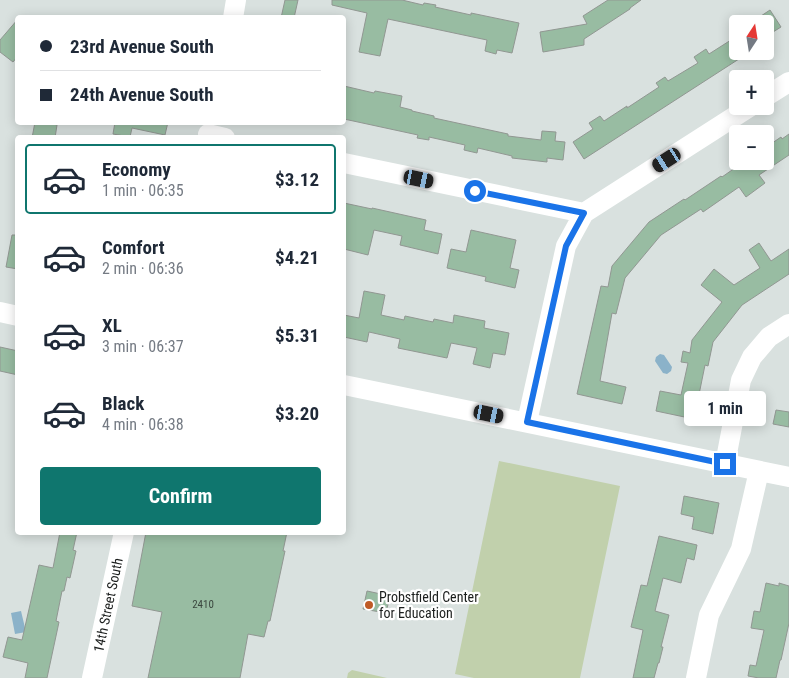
<!DOCTYPE html>
<html lang="en">
<head>
<meta charset="utf-8">
<style>
	body { margin:0; font-family:"Roboto Condensed",sans-serif; background:#f6f6f7; color:#1f2937; height:100vh; display:flex; flex-direction:column; font-size:19px; white-space:nowrap }
	* { box-sizing:border-box; margin:0 }
	p { font-size:16px; color:#747a83 }
	.icon { flex:none; width:28px; height:28px; fill:none; stroke:currentColor; stroke-width:2; stroke-linecap:round; stroke-linejoin:round }
	.map { position:relative; flex:1; overflow:hidden }
	.sheet { position:absolute; left:15px; top:135px; width:331px; height:400px; display:flex; flex-direction:column; background:#fff; border-radius:5px; box-shadow:0 2px 12px #0003 }
	.sheet>* { flex:none }
	.hud { position:absolute; left:15px; top:15px; width:331px; height:110px; border-radius:5px; box-shadow:0 2px 12px #0003; display:grid; align-content:center; height:110px; padding:0 25px; background:#fff }
	.needle { width:32px; rotate:12deg }
	.buttons { position:absolute; left:729px; top:15px; display:grid; gap:10px }
	.buttons a { display:grid; place-items:center; width:45px; height:45px; border-radius:5px; background:#fff; box-shadow:0 2px 12px #0003; font-size:25px }
	.end { position:absolute; width:22px; height:22px; margin:-11px; border:6px solid #1a73e8; background:#fff; box-shadow:0 0 0 2px #fff }
	.from { border-radius:50% }
	.bubble { position:absolute; height:35px; border-radius:5px; background:#fff; box-shadow:0 2px 12px #0003; font-size:16px; font-weight:700; line-height:35px; text-align:center }
	.car { position:absolute; width:15px; height:30px; margin:-15px -8px; border-radius:6px; box-shadow:0 0 4px 1px #0007; background:linear-gradient(#222 24%,#8ab4d8 0 40%,#222 0 76%,#8ab4d8 0 86%,#222 0) }
	.hud b { display:flex; align-items:center; gap:18px; height:48px; font-size:19px }
	.hud b+b { border-top:1px solid #e0e1e3 }
	.hud i { width:12px; height:12px; background:#1f2937 }
	ul { padding:9px 0 0; list-style:none }
	li { display:flex; align-items:center; gap:15px; height:70px; margin:0 10px 8px; padding:0 15px; border:2px solid transparent; border-radius:5px }
	li div { flex:1 }
	li b { display:block; font-size:19px }
	li em { font-style:normal; font-weight:700 }
	li.current { border-color:#0f766e }
	li>.icon { width:45px; height:45px; stroke-width:1.5 }
	.button { display:flex; gap:10px; margin-top:auto; padding:10px 25px }
	.button a { flex:1; height:58px; border-radius:5px; background:#0f766e; color:#fff; font-size:20px; font-weight:700; line-height:58px; text-align:center }
	.map>svg:first-child { display:block }
	.green { fill:#c1d0ac }
	.water { fill:#8bb2c9 }
	.building { fill:#98bca2; stroke:#919792 }
	.lines { fill:none; stroke-linecap:round; stroke-linejoin:round }
	.minor { stroke:#fff; stroke-width:20 }
	.route { stroke:#1a73e8; stroke-width:6 }
	.poi-dot { fill:#bf5b26; stroke:#fff; stroke-width:2 }
	.labels { text-anchor:middle; dominant-baseline:central; stroke-width:4.5; stroke-linejoin:round; paint-order:stroke }
	.number-label { font-size:11px; fill:#3a463e }
	.poi-label { font-size:14px; fill:#1b1e1d; stroke:#fff; text-anchor:start }
	.street-label { font-size:14px; fill:#1b1e1d; stroke:#fff }
</style>
</head>
<body>
<div class="map">
<svg width="789" height="678" viewBox="0 0 789 678">
	<rect width="100%" height="100%" fill="#d9e1df"/>
	<path class="green" d="M 499,461 L 620,486 L 580,678 L 474,678 L 455,674 Z
		M 352,670 L 387,678 L 347,678 L 348,673 Z"/>
	<path class="water" d="M 660,354 L 664,355 L 672,367 L 671,371 L 667,374 L 663,373 L 655,361 L 656,357 Z
		M 21,611 L 26,632 L 15,634 L 11,613 Z"/>
	<path class="building" d="M 285,0 L 298,0 L 294,18 L 281,18 Z
		M 332,0 L 402,0 L 423,5 L 424,3 L 436,5 L 435,7 L 471,15 L 471,13 L 519,23 L 512,53 L 497,50 L 496,54 L 485,51 L 487,40 L 388,19 L 380,56 L 359,52 L 367,13 L 332,5 Z
		M 608,0 L 641,0 L 630,8 L 630,9 L 584,39 L 584,45 L 543,52 L 540,32 L 587,24 L 583,16 Z
		M 770,10 L 781,27 L 765,37 L 765,24 L 749,24 Z
		M 18,19 L 18,56 L 13,62 L 0,52 L 0,40 Z
		M 731,40 L 742,57 L 584,159 L 573,142 L 593,129 L 589,123 L 600,116 L 604,121 L 627,106 L 627,108 L 659,87 L 656,83 L 665,77 L 668,81 L 698,63 L 694,57 L 706,49 L 709,54 Z
		M 344,86 L 374,93 L 375,91 L 402,96 L 400,107 L 412,110 L 412,111 L 434,116 L 434,118 L 508,134 L 508,136 L 541,140 L 542,131 L 556,132 L 555,141 L 565,142 L 563,160 L 547,158 L 547,162 L 512,158 L 512,156 L 478,148 L 477,153 L 464,150 L 465,145 L 429,137 L 429,140 L 417,138 L 418,135 L 344,119 Z
		M 35,122 L 44,122 L 57,125 L 55,138 L 32,138 Z
		M 115,122 L 168,122 L 165,135 L 132,128 L 130,137 L 113,134 Z
		M 789,134 L 789,155 L 759,175 L 765,183 L 746,197 L 739,187 L 703,212 L 701,209 L 661,235 L 625,278 L 616,314 L 612,313 L 600,381 L 626,387 L 622,404 L 577,394 L 601,286 L 608,287 L 612,266 L 649,222 L 684,199 L 685,200 L 721,176 L 722,177 L 745,161 L 765,161 L 765,148 L 781,137 L 782,139 Z
		M 344,203 L 372,209 L 372,208 L 426,220 L 424,230 L 442,234 L 438,254 L 400,245 L 402,236 L 374,230 L 368,255 L 344,249 Z
		M 471,230 L 516,240 L 510,268 L 519,270 L 515,288 L 485,281 L 486,277 L 447,268 L 451,249 L 466,252 Z
		M 12,235 L 18,235 L 18,269 L 6,267 Z
		M 759,243 L 771,261 L 789,249 L 789,274 L 742,305 L 713,342 L 708,366 L 705,365 L 694,419 L 656,411 L 660,391 L 681,395 L 688,363 L 681,362 L 683,351 L 690,353 L 692,340 L 722,302 L 701,285 L 714,269 L 734,285 L 760,268 L 749,250 Z
		M 364,291 L 385,295 L 381,315 L 404,320 L 405,316 L 433,322 L 434,319 L 453,323 L 454,315 L 485,321 L 484,328 L 509,333 L 505,355 L 493,353 L 490,368 L 473,364 L 477,348 L 451,343 L 447,358 L 398,348 L 400,339 L 369,332 L 367,342 L 344,337 L 344,315 L 359,318 Z
		M 0,347 L 18,351 L 18,375 L 0,371 Z
		M 776,410 L 789,412 L 789,427 L 773,424 Z
		M 684,496 L 719,503 L 713,534 L 692,529 L 694,517 L 681,514 Z
		M 60,532 L 77,532 L 73,550 L 76,551 L 70,578 L 67,577 L 64,591 L 62,591 L 56,621 L 59,622 L 47,678 L 25,678 L 28,663 L 3,657 L 8,637 L 22,640 L 39,565 L 53,568 Z
		M 146,532 L 287,532 L 283,551 L 285,551 L 270,621 L 268,621 L 264,637 L 248,634 L 240,678 L 148,678 L 162,612 L 132,606 Z
		M 659,536 L 697,545 L 694,560 L 687,558 L 681,583 L 663,578 L 655,611 L 669,615 L 661,647 L 663,647 L 659,663 L 658,663 L 654,678 L 633,678 L 643,630 L 631,627 L 641,585 L 647,586 Z
		M 766,583 L 779,586 L 779,583 L 789,586 L 789,623 L 781,660 L 780,660 L 776,678 L 759,678 L 748,676 L 750,665 L 756,666 L 764,630 L 751,628 L 754,611 L 760,612 Z
		M 367,591 L 390,596 L 386,613 L 363,609 Z"/>
	<g class="lines">
		<path class="minor" d="M 233,18 L 236,0
			M 765,97 L 789,82
			M 208,134 L 225,138
			M 344,163 L 584,213
			M 0,312 L 18,316
			M 344,385 L 789,477
			M 527,422 L 566,246 L 584,213 L 751,106
			M 725,464 L 741,380 L 752,357 L 769,337 L 789,324
			M 92,678 L 124,532
			M 696,678 L 709,615 L 741,549 L 759,471"/>
	</g>
	<g class="lines">
		<path class="route" d="M 475,191 L 584,213 L 566,246 L 527,422 L 725,464"/>
	</g>
	<circle class="poi-dot" cx="369" cy="605" r="5"/>
	<g class="labels">
		<g class="number-label">
			<text x="203" y="604">2410</text>
		</g>
		<g class="poi-label">
			<text x="379" y="597">Probstfield Center<tspan x="379" dy="16">for Education</tspan></text>
		</g>
		<g class="street-label">
			<text transform="translate(108 605) rotate(-78)">14th Street South</text>
		</g>
	</g>
</svg>
<div class="buttons">
<a><svg class="needle" viewBox="-14 -14 28 28"><path d="M0-13l5 13h-10z" fill="#e53935"/><path d="M0 13l5-13h-10z" fill="#747a83"/></svg></a>
<a>+</a>
<a>−</a>
</div>
<i class="end from" style="left:475px;top:191px"></i>
<i class="end" style="left:725px;top:464px"></i>
<div class="bubble" style="left:684px;top:391px;width:82px">1 min</div>
<i class="car" style="left:667px;top:160px;rotate:237deg"></i>
<i class="car" style="left:419px;top:179px;rotate:102deg"></i>
<i class="car" style="left:489px;top:414px;rotate:102deg"></i>
<div class="hud">
<b><i class="from"></i>23rd Avenue South</b>
<b><i></i>24th Avenue South</b>
</div>
<section class="sheet">
<ul>
<li class="current"><svg class="icon" aria-label="car" viewBox="0 0 24 24"><path d="M5 17H2v-5l4-1 3-4h7l3 4 3 1v5h-3M9 17h6M6 11h13"/><circle cx="7" cy="17" r="2"/><circle cx="17" cy="17" r="2"/></svg><div><b>Economy</b><p>1 min · 06:35</p></div><em>$3.12</em></li>
<li><svg class="icon" aria-label="car" viewBox="0 0 24 24"><path d="M5 17H2v-5l4-1 3-4h7l3 4 3 1v5h-3M9 17h6M6 11h13"/><circle cx="7" cy="17" r="2"/><circle cx="17" cy="17" r="2"/></svg><div><b>Comfort</b><p>2 min · 06:36</p></div><em>$4.21</em></li>
<li><svg class="icon" aria-label="car" viewBox="0 0 24 24"><path d="M5 17H2v-5l4-1 3-4h7l3 4 3 1v5h-3M9 17h6M6 11h13"/><circle cx="7" cy="17" r="2"/><circle cx="17" cy="17" r="2"/></svg><div><b>XL</b><p>3 min · 06:37</p></div><em>$5.31</em></li>
<li><svg class="icon" aria-label="car" viewBox="0 0 24 24"><path d="M5 17H2v-5l4-1 3-4h7l3 4 3 1v5h-3M9 17h6M6 11h13"/><circle cx="7" cy="17" r="2"/><circle cx="17" cy="17" r="2"/></svg><div><b>Black</b><p>4 min · 06:38</p></div><em>$3.20</em></li>
</ul>
<div class="button"><a>Confirm</a></div>
</section>
</div>
</body>
</html>
